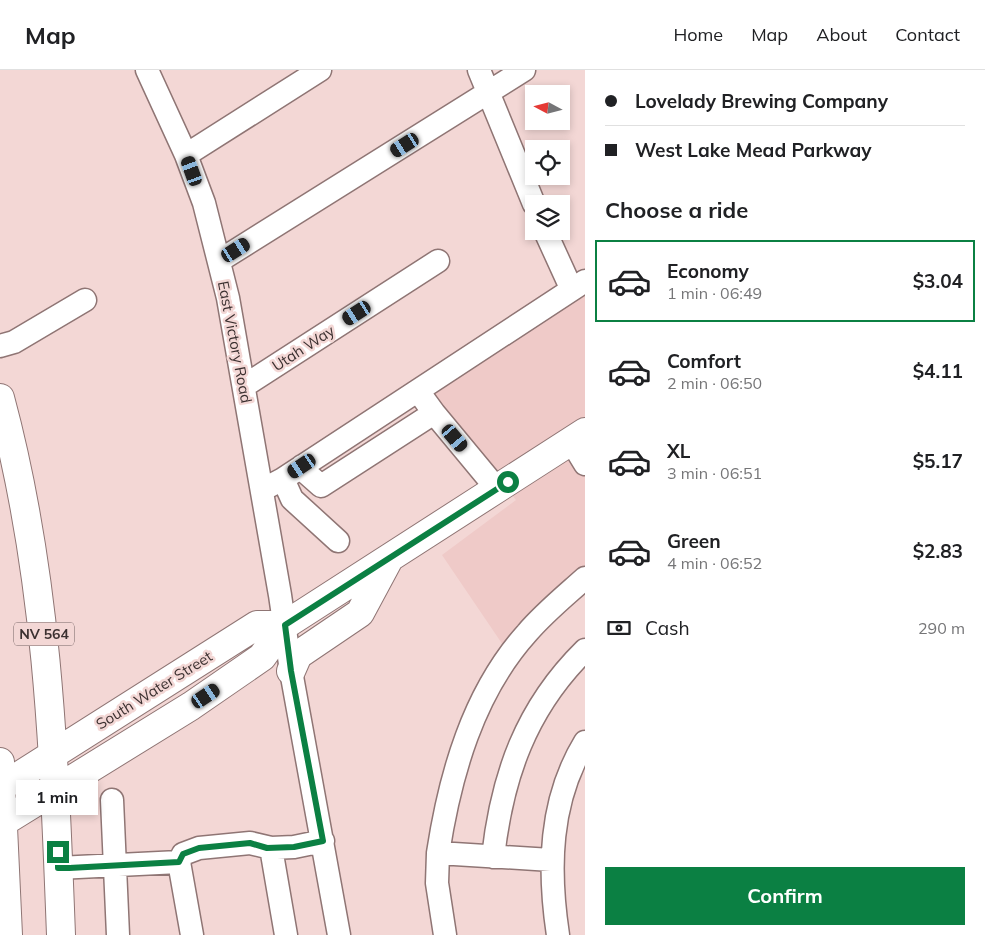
<!DOCTYPE html>
<html lang="en">
<head>
<meta charset="utf-8">
<style>
	body { margin:0; font-family:Mulish,sans-serif; background:#f6f6f6; color:#202124; height:100vh; display:flex; flex-direction:column; font-size:19px; white-space:nowrap }
	* { box-sizing:border-box; margin:0 }
	p { font-size:16px; color:#757577 }
	.icon { flex:none; width:28px; height:28px; fill:none; stroke:currentColor; stroke-width:2; stroke-linecap:round; stroke-linejoin:round }
	.map { position:relative; flex:1; overflow:hidden }
	.sheet { display:flex; flex-direction:column; background:#fff; width:400px }
	.sheet>* { flex:none }
	.top-card { display:grid; align-content:center; height:110px; padding:0 20px; background:#fff }
	.needle { width:32px; rotate:277deg }
	.fabs { position:absolute; left:525px; top:15px; display:grid; gap:10px }
	.fabs a { display:grid; place-items:center; width:45px; height:45px; border-radius:0px; background:#fff; box-shadow:0 2px 8px #0003; font-size:25px }
	.end { position:absolute; width:22px; height:22px; margin:-11px; border:6px solid #0b8043; background:#fff; box-shadow:0 0 0 2px #fff }
	.from { border-radius:50% }
	.bubble { position:absolute; height:35px; border-radius:0px; background:#fff; box-shadow:0 2px 8px #0003; font-size:16px; font-weight:700; line-height:35px; text-align:center }
	.car { position:absolute; width:15px; height:30px; margin:-15px -8px; border-radius:6px; box-shadow:0 0 4px 1px #0007; background:linear-gradient(#222 24%,#8ab4d8 0 40%,#222 0 76%,#8ab4d8 0 86%,#222 0) }
	.top-card b { display:flex; align-items:center; gap:18px; height:48px; font-size:19px }
	.top-card b+b { border-top:1px solid #e0e0e0 }
	.top-card i { width:12px; height:12px; background:#202124 }
	ul { padding:0; list-style:none }
	li { display:flex; align-items:center; gap:15px; height:82px; margin:0 10px 8px; padding:0 10px; border:2px solid transparent; border-radius:0px }
	li div { flex:1 }
	li b { display:block; font-size:19px }
	li em { font-style:normal; font-weight:700 }
	li.selected { border-color:#0b8043 }
	li>.icon { width:45px; height:45px; stroke-width:1.5 }
	h2 { padding:0 20px; font-size:22px; line-height:60px }
	.pay { display:flex; align-items:center; gap:12px; height:55px; padding:0 20px; font-size:19px }
	.pay p { margin-inline-start:auto }
	.cta { display:flex; gap:10px; margin-top:auto; padding:10px 20px }
	.cta a { flex:1; height:58px; border-radius:0px; background:#0b8043; color:#fff; font-size:20px; font-weight:700; line-height:58px; text-align:center }
	header { display:flex; align-items:center; gap:30px; box-sizing:border-box; height:70px; padding:0 25px; background:#fff; border-bottom:1px solid #e0e0e0 }
	header strong { font-size:24px }
	nav { display:flex; gap:28px; margin-inline-start:auto; font-size:18px }
	main { display:flex; flex:1; min-height:0 }
	.map>svg:first-child { display:block }
	.built { fill:#efcac8 }
	.lines { fill:none; stroke-linecap:round; stroke-linejoin:round }
	.minor-casing { stroke:#8f7574; stroke-width:25 }
	.major-casing { stroke:#8f7574; stroke-width:30 }
	.minor { stroke:#fff; stroke-width:22 }
	.major { stroke:#fff; stroke-width:28 }
	.route { stroke:#0b8043; stroke-width:6 }
	.labels { text-anchor:middle; dominant-baseline:central; stroke-width:5; stroke-linejoin:round; paint-order:stroke }
	.shield { fill:#f3d7d5; stroke:#726262; stroke-width:1 }
	.shield-label { font-size:14px; font-weight:bold; fill:#3b3030 }
	.street-label { font-size:15px; fill:#3b3030; stroke:#f3d7d5 }
</style>
</head>
<body>
<header>
<strong>Map</strong>
<nav><a>Home</a><a>Map</a><a>About</a><a>Contact</a></nav>
</header>
<main>
<div class="map">
<svg width="585" height="865" viewBox="0 0 585 865">
	<rect width="100%" height="100%" fill="#f3d7d5"/>
	<path class="built" d="M 585,204 L 585,500 L 505,578 L 442,485 L 516,430 L 419,313 Z"/>
	<g class="lines">
		<defs>
			<path id="minor" d="M 147,0 L 186,85 L 204,133 L 228,228 L 280,525 L 291,601 L 339,865
				M 479,0 L 534,134
				M 186,85 L 320,0
				M 545,161 L 571,218
				M 219,191 L 524,0
				M 0,276 L 14,272 L 85,230
				M 244,316 L 438,191
				M 434,343 L 497,419
				M 571,371 L 585,394
				M 302,396 L 304,401 L 321,416 L 434,343 L 418,321
				M 283,409 L 292,429 L 338,471
				M 262,420 L 283,409 L 585,211
				M 112,730 L 118,865
				M 271,778 L 286,865
				M 438,783 L 437,813 L 445,865
				M 493,787 C 502,706 526,638 585,580
				M 551,790 L 438,783 C 450,705 473,623 527,563 C 544,543 565,526 585,508
				M 179,792 L 183,784 L 199,778 L 250,773 L 271,778 L 294,777 L 323,771
				M 58,798 L 179,792 L 192,865
				M 558,865 C 548,799 549,731 585,672"/>
			<path id="major" d="M 0,328 C 48,506 54,682 61,865
				M 291,601 L 298,585 L 360,543 L 389,489
				M 0,692 L 8,865
				M 0,718 L 257,555 L 285,555
				M 0,754 L 191,636 L 262,587 L 285,555 L 585,362"/>
		</defs>
		<use href="#minor" class="minor-casing"/>
		<use href="#major" class="major-casing"/>
		<use href="#minor" class="minor"/>
		<use href="#major" class="major"/>
	</g>
	<g class="lines">
		<path class="route" d="M 58,782 L 58,798 L 69,798 L 179,792 L 183,784 L 199,778 L 250,773 L 267,778 L 294,777 L 323,771 L 291,601 L 285,555 L 508,412"/>
	</g>
	<g class="labels">
		<rect class="shield" x="14" y="552.5" width="60" height="23" rx="4"/>
		<g class="shield-label">
			<text x="44" y="564">NV 564</text>
		</g>
		<g class="street-label">
			<text transform="translate(235 272) rotate(79)">East Victory Road</text>
			<text transform="translate(303 278) rotate(-33)">Utah Way</text>
			<text transform="translate(154 620) rotate(-32)">South Water Street</text>
		</g>
	</g>
</svg>
<div class="fabs">
<a><svg class="needle" viewBox="-14 -14 28 28"><path d="M0-13l5 13h-10z" fill="#e53935"/><path d="M0 13l5-13h-10z" fill="#757577"/></svg></a>
<a><svg class="icon" aria-label="locate" viewBox="0 0 24 24"><circle cx="12" cy="12" r="6"/><path d="M12 2v4M12 18v4M2 12h4M18 12h4"/></svg></a>
<a><svg class="icon" aria-label="layers" viewBox="0 0 24 24"><path d="M12 4l9 5-9 5-9-5zM3 14l9 5 9-5"/></svg></a>
</div>
<i class="end from" style="left:508px;top:412px"></i>
<i class="end" style="left:58px;top:782px"></i>
<div class="bubble" style="left:16px;top:710px;width:82px">1 min</div>
<i class="car" style="left:405px;top:75px;rotate:238deg"></i>
<i class="car" style="left:192px;top:101px;rotate:340deg"></i>
<i class="car" style="left:236px;top:180px;rotate:58deg"></i>
<i class="car" style="left:357px;top:243px;rotate:237deg"></i>
<i class="car" style="left:455px;top:368px;rotate:140deg"></i>
<i class="car" style="left:302px;top:396px;rotate:236deg"></i>
<i class="car" style="left:206px;top:626px;rotate:56deg"></i>
</div>
<section class="sheet">
<div class="top-card">
<b><i class="from"></i>Lovelady Brewing Company</b>
<b><i></i>West Lake Mead Parkway</b>
</div>
<h2>Choose a ride</h2>
<ul>
<li class="selected"><svg class="icon" aria-label="car" viewBox="0 0 24 24"><path d="M5 17H2v-5l4-1 3-4h7l3 4 3 1v5h-3M9 17h6M6 11h13"/><circle cx="7" cy="17" r="2"/><circle cx="17" cy="17" r="2"/></svg><div><b>Economy</b><p>1 min · 06:49</p></div><em>$3.04</em></li>
<li><svg class="icon" aria-label="car" viewBox="0 0 24 24"><path d="M5 17H2v-5l4-1 3-4h7l3 4 3 1v5h-3M9 17h6M6 11h13"/><circle cx="7" cy="17" r="2"/><circle cx="17" cy="17" r="2"/></svg><div><b>Comfort</b><p>2 min · 06:50</p></div><em>$4.11</em></li>
<li><svg class="icon" aria-label="car" viewBox="0 0 24 24"><path d="M5 17H2v-5l4-1 3-4h7l3 4 3 1v5h-3M9 17h6M6 11h13"/><circle cx="7" cy="17" r="2"/><circle cx="17" cy="17" r="2"/></svg><div><b>XL</b><p>3 min · 06:51</p></div><em>$5.17</em></li>
<li><svg class="icon" aria-label="car" viewBox="0 0 24 24"><path d="M5 17H2v-5l4-1 3-4h7l3 4 3 1v5h-3M9 17h6M6 11h13"/><circle cx="7" cy="17" r="2"/><circle cx="17" cy="17" r="2"/></svg><div><b>Green</b><p>4 min · 06:52</p></div><em>$2.83</em></li>
</ul>
<div class="pay"><svg class="icon" aria-label="cash" viewBox="0 0 24 24"><path d="M3 7h18v10H3z"/><circle cx="12" cy="12" r="2"/></svg>Cash<p>290 m</p></div>
<div class="cta"><a>Confirm</a></div>
</section>
</main>
</body>
</html>
